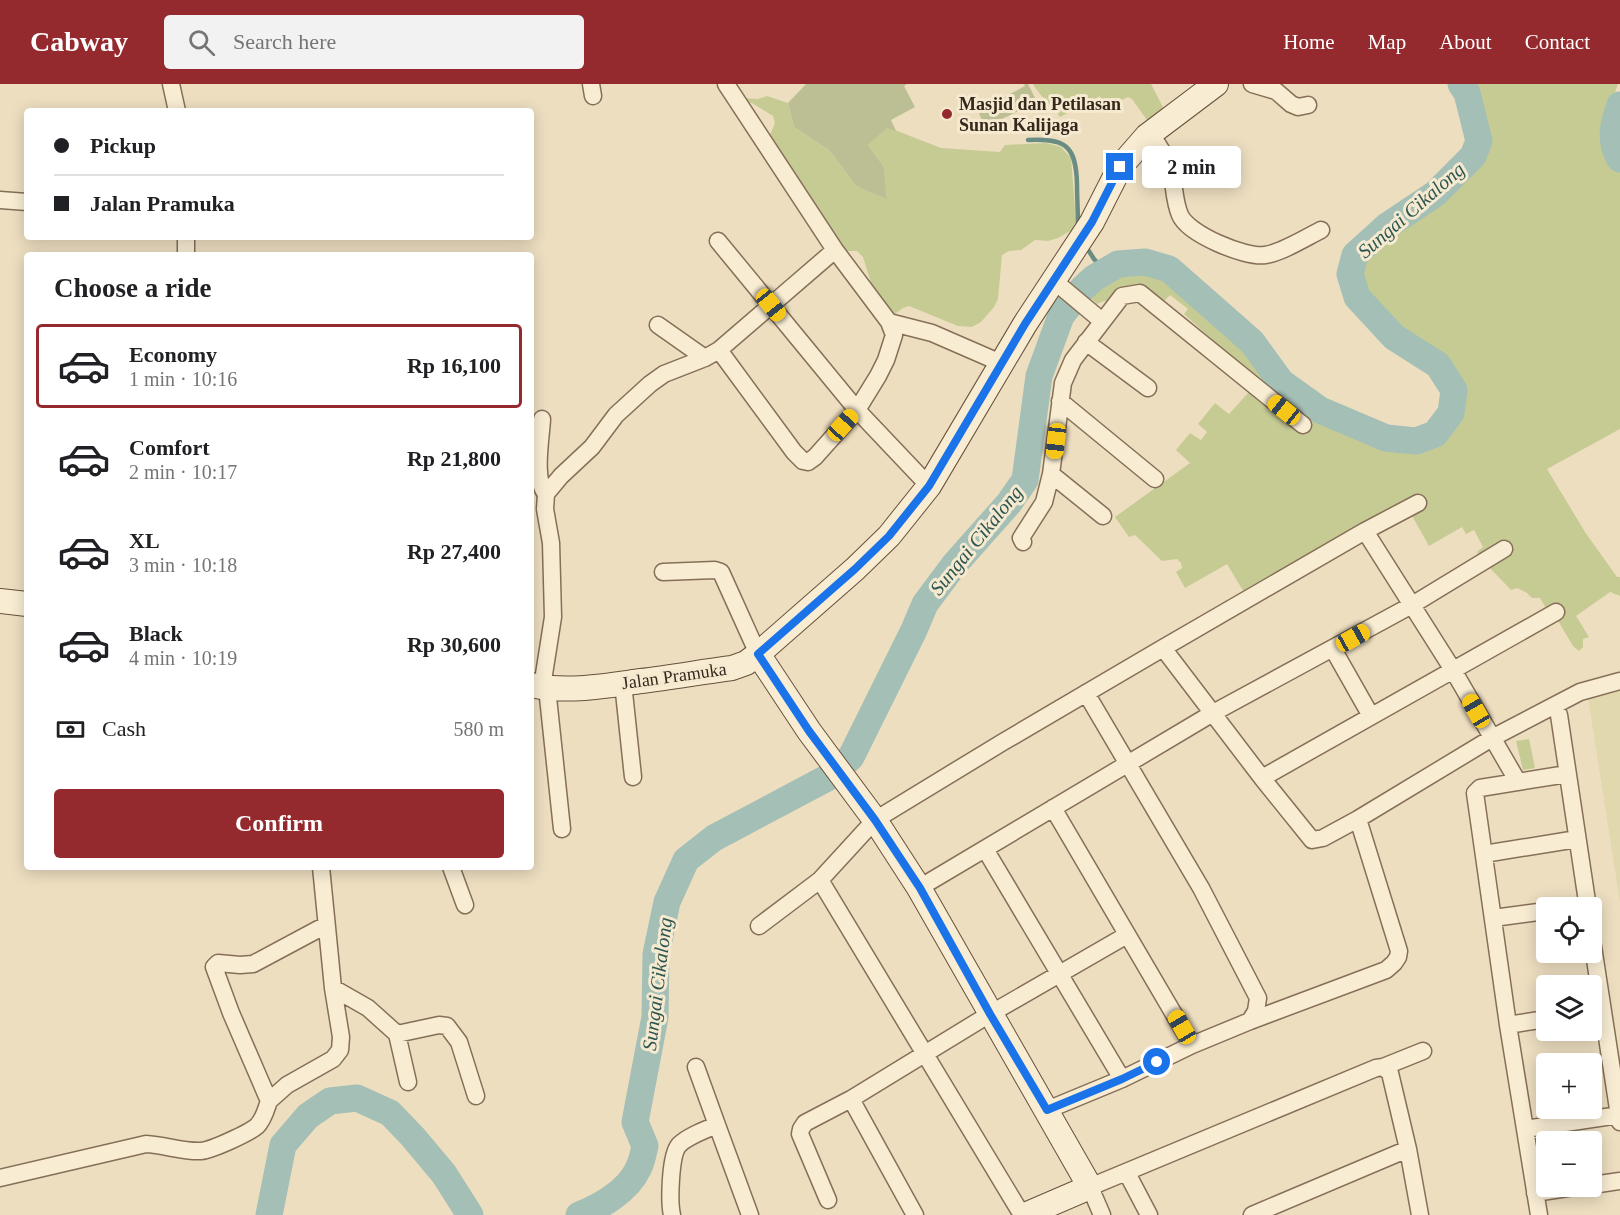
<!DOCTYPE html>
<html lang="en">
<head>
<meta charset="utf-8">
<style>
	body { margin:0; font-family:"Times New Roman",serif; background:#f2f2f2; color:#202124; height:100vh; display:flex; flex-direction:column; font-size:22px; white-space:nowrap }
	* { box-sizing:border-box; margin:0 }
	p { font-size:20px; color:#757577 }
	.icon { flex:none; width:33px; height:33px; fill:none; stroke:currentColor; stroke-width:2; stroke-linecap:round; stroke-linejoin:round }
	.map { position:relative; flex:1; overflow:hidden }
	.details { position:absolute; left:24px; top:168px; width:510px; height:618px; display:flex; flex-direction:column; background:#fff; border-radius:6px; box-shadow:0 3px 15px #0003 }
	.details>* { flex:none }
	.guide { position:absolute; left:24px; top:24px; width:510px; height:132px; border-radius:6px; box-shadow:0 3px 15px #0003; display:grid; align-content:center; height:132px; padding:0 30px; background:#fff }
	.buttons { position:absolute; left:1536px; top:813px; display:grid; gap:12px }
	.buttons a { display:grid; place-items:center; width:66px; height:66px; border-radius:6px; background:#fff; box-shadow:0 3px 15px #0003; font-size:30px }
	.end { position:absolute; width:27px; height:27px; margin:-14px; border:8px solid #1a73e8; background:#fff; box-shadow:0 0 0 3px #fff }
	.from { border-radius:50% }
	.bubble { position:absolute; height:42px; border-radius:6px; background:#fff; box-shadow:0 3px 15px #0003; font-size:20px; font-weight:800; line-height:42px; text-align:center }
	.car { position:absolute; width:18px; height:36px; margin:-18px -9px; border-radius:8px; box-shadow:0 0 4px 2px #0007; background:linear-gradient(#f5c518 24%,#345 0 40%,#f5c518 0 76%,#345 0 86%,#f5c518 0) }
	.guide b { display:flex; align-items:center; gap:21px; height:57px; font-size:22px }
	.guide b+b { border-top:2px solid #e0e0e0 }
	.guide i { width:15px; height:15px; background:#202124 }
	ul { padding:0; list-style:none }
	li { display:flex; align-items:center; gap:18px; height:84px; margin:0 12px 9px; padding:0 18px; border:3px solid transparent; border-radius:6px }
	li div { flex:1 }
	li b { display:block; font-size:22px }
	li em { font-style:normal; font-weight:800 }
	li.on { border-color:#94292e }
	li>.icon { width:54px; height:54px; stroke-width:1.5 }
	h2 { padding:0 30px; font-size:27px; line-height:72px }
	.pay { display:flex; align-items:center; gap:15px; height:66px; padding:0 30px; font-size:22px }
	.pay p { margin-inline-start:auto }
	.primary-button { display:flex; gap:12px; margin-top:auto; padding:12px 30px }
	.primary-button a { flex:1; height:69px; border-radius:6px; background:#94292e; color:#fff; font-size:24px; font-weight:800; line-height:69px; text-align:center }
	header { display:flex; align-items:center; gap:36px; box-sizing:border-box; height:84px; padding:0 30px; background:#94292e; color:#fff }
	header strong { font-size:28px }
	nav { display:flex; gap:33px; margin-inline-start:auto; font-size:21px }
	.search { width:420px; height:54px; background:#f2f2f2; display:flex; align-items:center; gap:15px; box-sizing:border-box; padding:0 21px; border-radius:6px; color:#757577; font-size:22px }
	.map>svg:first-child { display:block }
	.farmland { fill:#e2d8ae }
	.green { fill:#c6cb94 }
	.cemetery { fill:#bcbf94 }
	.lines { fill:none; stroke-linecap:round; stroke-linejoin:round }
	.stream { stroke:#6a8d83; stroke-width:4.5 }
	.river { stroke:#a3bfb6; stroke-width:27 }
	.street-casing { stroke:#866f58; stroke-width:19 }
	.secondary-casing { stroke:#67503c; stroke-width:26 }
	.street { stroke:#f8ecd3; stroke-width:16 }
	.secondary { stroke:#f8ecd3; stroke-width:24 }
	.route { stroke:#1a73e8; stroke-width:8 }
	.poi-dot { fill:#94292e; stroke:#f5e9cf; stroke-width:2 }
	.labels { text-anchor:middle; dominant-baseline:central; stroke-width:6; stroke-linejoin:round; paint-order:stroke }
	.poi-label { font-size:18px; font-weight:bold; fill:#35281d; stroke:#f5e9cf; text-anchor:start }
	.street-label { font-size:18px; fill:#35281d; stroke:#f5e9cf }
	.water-label { font-size:20px; font-style:italic; fill:#2c5551; stroke:#f5e9cf }
</style>
</head>
<body>
<header>
<strong>Cabway</strong>
<div class="search"><svg class="icon" aria-label="search" viewBox="0 0 24 24"><circle cx="10" cy="10" r="6"/><path d="M15 15l6 6"/></svg>Search here</div>
<nav><a>Home</a><a>Map</a><a>About</a><a>Contact</a></nav>
</header>
<div class="map">
<svg width="1620" height="1131" viewBox="0 0 1620 1131">
	<rect width="100%" height="100%" fill="#eddec0"/>
	<path class="farmland" d="M 1620,606 L 1620,818 L 1588,614 Z"/>
	<path class="green" d="M 1033,0 L 1151,0 L 1166,29 L 1149,39 L 1132,15 L 1128,13 L 1106,24 L 1100,12 L 1060,33 C 1052,20 1040,13 1033,0 Z
		M 1472,0 L 1618,0 L 1606,34 L 1603,62 L 1620,86 L 1620,345 L 1547,385 L 1585,448 L 1617,493 L 1620,493 L 1620,512 L 1610,508 L 1576,532 L 1589,553 L 1583,555 L 1583,563 L 1579,567 L 1573,562 L 1557,535 L 1553,536 L 1540,514 L 1532,514 L 1527,509 L 1517,504 L 1511,506 L 1486,480 L 1477,468 L 1483,463 L 1474,446 L 1466,450 L 1462,443 L 1429,462 L 1411,430 L 1245,510 L 1227,480 L 1185,504 L 1176,488 L 1182,484 L 1181,479 L 1177,475 L 1162,477 L 1135,451 L 1129,453 L 1115,433 L 1190,379 L 1176,366 L 1190,349 L 1201,356 L 1207,348 L 1198,340 L 1215,319 L 1229,330 L 1250,307 L 1228,270 L 1184,230 L 1188,225 L 1170,211 L 1162,219 L 1153,210 L 1109,218 L 1104,217 L 1097,220 L 1088,211 L 1099,201 L 1120,188 L 1144,187 L 1165,193 L 1245,264 L 1275,304 L 1316,333 L 1384,363 L 1417,366 L 1440,357 L 1459,332 L 1463,304 L 1445,275 L 1400,247 L 1365,209 L 1359,189 L 1362,176 L 1393,149 L 1440,117 L 1481,77 L 1488,57 L 1484,36 L 1475,5 Z
		M 767,12 L 788,19 L 794,43 L 829,66 L 856,102 L 887,114 L 884,83 L 868,61 L 887,43 L 941,64 L 1000,68 L 1005,61 L 1046,59 L 1061,63 L 1071,74 L 1076,137 L 1072,146 L 1058,154 L 1048,157 L 1035,156 L 1021,166 L 1009,167 L 1002,171 L 998,215 L 994,223 L 981,238 L 972,243 L 958,242 L 909,222 L 903,224 L 895,230 L 886,228 L 875,212 L 863,173 L 857,167 L 844,167 L 767,58 L 775,39 L 773,32 L 752,19 L 742,17 L 742,14 L 758,15 Z
		M 1529,655 L 1535,684 L 1523,686 L 1516,657 Z"/>
	<path class="cemetery" d="M 806,0 L 907,0 L 904,2 L 915,23 L 891,36 L 896,47 L 887,44 L 868,61 L 884,83 L 887,115 L 856,102 L 829,66 L 794,43 L 788,19 Z
		M 1024,0 L 1028,0 L 1037,18 L 985,43 L 978,27 L 993,21 L 993,19 L 1025,2 Z"/>
	<g class="lines">
		<path class="stream" d="M 1028,56 C 1066,54 1076,62 1077,100 C 1077,114 1078,128 1078,143
			M 1085,161 L 1094,175 L 1105,187"/>
		<path class="river" d="M 1620,21 C 1613,40 1609,57 1620,75
			M 269,1131 L 283,1061 L 308,1032 L 330,1017 L 357,1014 L 390,1029 L 413,1053 L 444,1090 L 470,1131
			M 579,1131 C 600,1123 628,1107 638,1085 C 642,1078 643,1070 645,1062 L 635,1038 L 655,933 L 656,870 L 667,818 L 686,776 L 714,754 L 827,694 L 851,673 L 914,546 L 925,520 L 954,481 L 1009,419 L 1025,396 L 1039,292 L 1061,232 L 1082,205 L 1094,194 L 1118,180 L 1145,178 L 1169,185 L 1252,258 L 1281,298 L 1320,326 L 1386,354 L 1416,357 L 1435,350 L 1451,329 L 1454,306 L 1438,281 L 1394,253 L 1357,213 L 1350,190 L 1355,171 L 1387,142 L 1435,110 L 1473,72 L 1479,57 L 1467,9 L 1461,0"/>
		<defs>
			<path id="street" d="M 171,0 L 177,27
				M 591,0 L 593,12
				M 1252,0 L 1276,7 L 1291,20 L 1298,23 L 1308,21
				M 1150,49 C 1157,59 1165,70 1169,81 C 1175,97 1173,115 1180,131 C 1188,150 1245,174 1265,171 C 1281,169 1305,154 1321,146
				M 0,116 L 27,118
				M 718,157 L 857,326 L 929,402
				M 186,171 L 186,153
				M 1053,196 L 1102,237
				M 889,238 L 932,249 L 1001,279
				M 658,241 L 705,274 L 719,266 L 835,166
				M 1086,258 L 1148,304
				M 719,266 L 794,368 L 803,377 L 808,378 L 815,373 L 857,326 L 878,292 L 886,276 L 894,251 L 889,238 L 835,166 L 726,0
				M 1060,317 L 1155,395
				M 542,335 C 541,355 533,395 546,410
				M 1051,390 L 1103,432
				M 1365,447 L 1453,586 L 1518,698
				M 1023,458 L 1021,454 L 1044,418 L 1051,390 L 1063,299 L 1073,276 L 1122,212 L 1140,209 L 1303,341
				M 663,488 L 715,486 L 721,488 L 758,570
				M 1163,564 L 1262,694 L 1312,756 L 1323,754 L 1358,735 L 1492,654 L 1580,608 L 1620,597
				M 1333,565 L 1371,632
				M 623,599 L 633,693
				M 542,603 L 553,533 L 551,459 L 545,425 L 546,410 L 561,392 L 592,363 L 616,331 L 650,300 L 664,290 L 705,274
				M 547,604 L 562,745
				M 1086,609 L 1201,804 L 1258,914 L 1256,927 L 1250,937 L 1192,961
				M 1559,631 L 1588,824
				M 1262,694 L 1556,528
				M 985,765 L 1122,995
				M 1484,770 L 1577,755
				M 451,783 L 465,821
				M 820,796 L 1022,1131
				M 919,804 L 1213,629 L 1412,521 L 1504,465
				M 1493,834 L 1546,827
				M 759,842 L 820,796 L 875,736 L 1003,658 L 1163,564 L 1365,447 L 1418,419
				M 1592,856 L 1620,1038
				M 333,904 L 368,924 L 397,950 L 439,941 L 447,942 L 459,958 L 476,1012
				M 1250,937 L 1386,886 L 1394,879 L 1398,873 L 1399,867 L 1358,735
				M 1508,941 L 1546,935
				M 397,950 L 408,998
				M 696,983 L 717,1041
				M 1383,983 L 1423,967
				M 851,1015 L 915,1131
				M 269,1017 L 287,1001 L 333,975 L 340,966 L 341,953 L 333,904 L 321,783
				M 1047,1026 L 1122,995 L 1192,961 L 1053,724
				M 1525,1045 L 1619,1031
				M 1127,1089 L 1149,1131
				M 0,1094 L 146,1060 C 165,1061 183,1068 201,1067 C 212,1066 249,1049 257,1042 C 264,1035 266,1025 269,1017 L 231,929 L 214,883 L 218,879 L 240,881 L 253,880 L 326,841
				M 1592,1101 L 1620,1097
				M 1535,1109 L 1580,1102
				M 828,1116 L 800,1050 L 801,1045 L 805,1039 L 851,1015 L 990,930 L 1127,851
				M 672,1131 C 669,1118 670,1071 679,1061 C 688,1052 705,1046 717,1041 L 750,1131
				M 1102,1131 L 1090,1103 L 1376,984 L 1383,983 L 1390,989 L 1408,1065 L 1420,1131
				M 1252,1131 L 1408,1065
				M 1539,1131 L 1508,941 L 1475,709 L 1480,704 L 1567,690"/>
			<path id="secondary" d="M 0,517 L 27,520
				M 758,570 L 809,647 L 875,736 L 919,804 L 1090,1103 L 1025,1131
				M 531,601 C 567,609 605,602 641,597 C 672,593 702,588 732,584 L 746,579 L 758,570 L 855,485 L 889,452 L 929,402 L 1025,240 L 1092,138 L 1120,83 L 1147,52 L 1216,0"/>
		</defs>
		<use href="#street" class="street-casing"/>
		<use href="#secondary" class="secondary-casing"/>
		<use href="#street" class="street"/>
		<use href="#secondary" class="secondary"/>
	</g>
	<g class="lines">
		<path class="route" d="M 1120,83 L 1092,138 L 1025,240 L 929,402 L 889,452 L 855,485 L 758,570 L 809,647 L 875,736 L 920,804 L 990,930 L 1047,1026 L 1122,995 L 1157,978"/>
	</g>
	<circle class="poi-dot" cx="947" cy="30" r="6"/>
	<g class="labels">
		<g class="poi-label">
			<text x="959" y="20">Masjid dan Petilasan<tspan x="959" dy="21">Sunan Kalijaga</tspan></text>
		</g>
		<g class="street-label">
			<text transform="translate(674 592) rotate(-8)">Jalan Pramuka</text>
		</g>
		<g class="water-label">
			<text transform="translate(1411 126) rotate(-41)">Sungai Cikalong</text>
			<text transform="translate(976 456) rotate(-51)">Sungai Cikalong</text>
			<text transform="translate(657 900) rotate(-83)">Sungai Cikalong</text>
		</g>
	</g>
</svg>
<div class="buttons">
<a><svg class="icon" aria-label="locate" viewBox="0 0 24 24"><circle cx="12" cy="12" r="6"/><path d="M12 2v4M12 18v4M2 12h4M18 12h4"/></svg></a>
<a><svg class="icon" aria-label="layers" viewBox="0 0 24 24"><path d="M12 4l9 5-9 5-9-5zM3 14l9 5 9-5"/></svg></a>
<a>+</a>
<a>−</a>
</div>
<i class="end from" style="left:1157px;top:978px"></i>
<i class="end" style="left:1120px;top:83px"></i>
<div class="bubble" style="left:1142px;top:62px;width:99px">2 min</div>
<i class="car" style="left:771px;top:221px;rotate:141deg"></i>
<i class="car" style="left:1284px;top:326px;rotate:309deg"></i>
<i class="car" style="left:843px;top:341px;rotate:42deg"></i>
<i class="car" style="left:1056px;top:357px;rotate:187deg"></i>
<i class="car" style="left:1353px;top:554px;rotate:61deg"></i>
<i class="car" style="left:1476px;top:627px;rotate:330deg"></i>
<i class="car" style="left:1182px;top:943px;rotate:330deg"></i>
<div class="guide">
<b><i class="from"></i>Pickup</b>
<b><i></i>Jalan Pramuka</b>
</div>
<section class="details">
<h2>Choose a ride</h2>
<ul>
<li class="on"><svg class="icon" aria-label="car" viewBox="0 0 24 24"><path d="M5 17H2v-5l4-1 3-4h7l3 4 3 1v5h-3M9 17h6M6 11h13"/><circle cx="7" cy="17" r="2"/><circle cx="17" cy="17" r="2"/></svg><div><b>Economy</b><p>1 min · 10:16</p></div><em>Rp 16,100</em></li>
<li><svg class="icon" aria-label="car" viewBox="0 0 24 24"><path d="M5 17H2v-5l4-1 3-4h7l3 4 3 1v5h-3M9 17h6M6 11h13"/><circle cx="7" cy="17" r="2"/><circle cx="17" cy="17" r="2"/></svg><div><b>Comfort</b><p>2 min · 10:17</p></div><em>Rp 21,800</em></li>
<li><svg class="icon" aria-label="car" viewBox="0 0 24 24"><path d="M5 17H2v-5l4-1 3-4h7l3 4 3 1v5h-3M9 17h6M6 11h13"/><circle cx="7" cy="17" r="2"/><circle cx="17" cy="17" r="2"/></svg><div><b>XL</b><p>3 min · 10:18</p></div><em>Rp 27,400</em></li>
<li><svg class="icon" aria-label="car" viewBox="0 0 24 24"><path d="M5 17H2v-5l4-1 3-4h7l3 4 3 1v5h-3M9 17h6M6 11h13"/><circle cx="7" cy="17" r="2"/><circle cx="17" cy="17" r="2"/></svg><div><b>Black</b><p>4 min · 10:19</p></div><em>Rp 30,600</em></li>
</ul>
<div class="pay"><svg class="icon" aria-label="cash" viewBox="0 0 24 24"><path d="M3 7h18v10H3z"/><circle cx="12" cy="12" r="2"/></svg>Cash<p>580 m</p></div>
<div class="primary-button"><a>Confirm</a></div>
</section>
</div>
</body>
</html>
